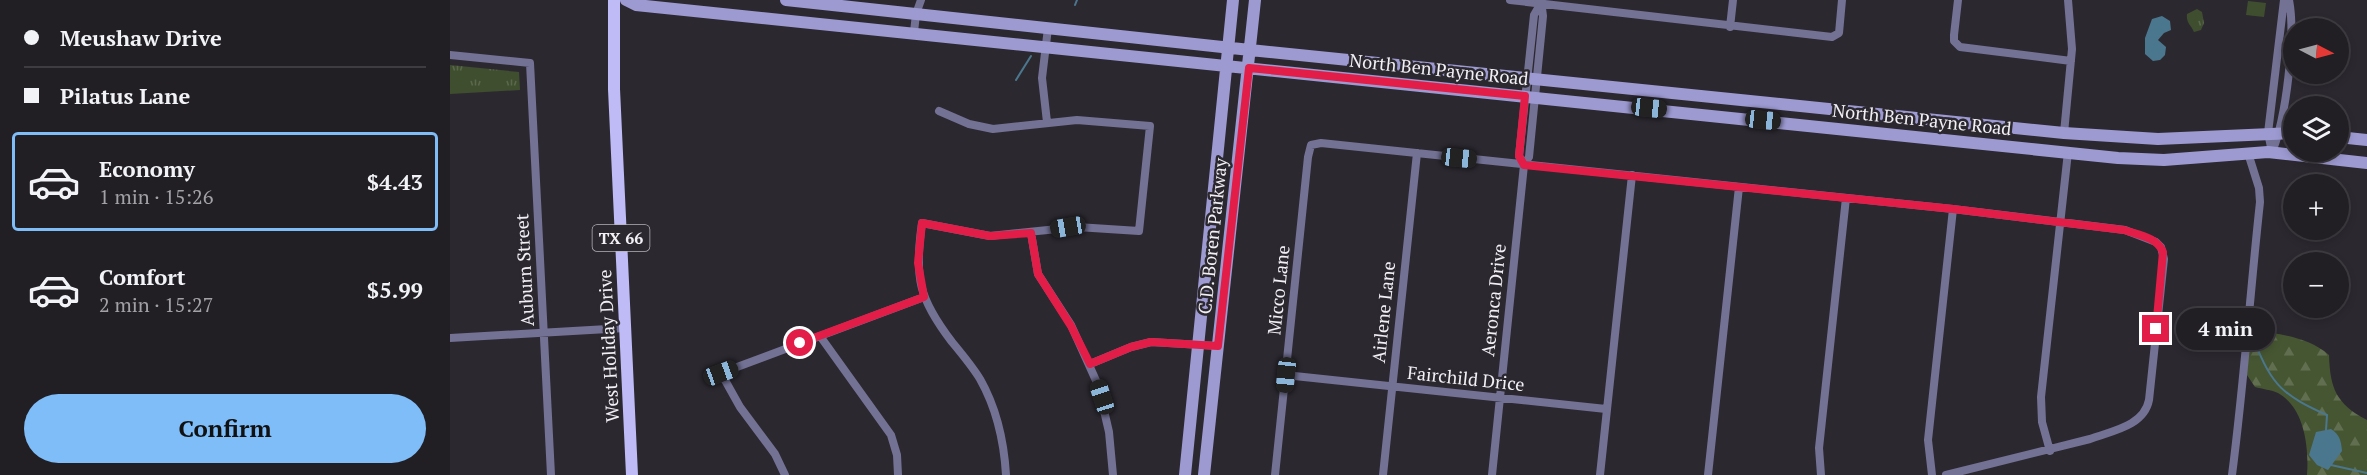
<!DOCTYPE html>
<html lang="en">
<head>
<meta charset="utf-8">
<style>
	body { margin:0; font-family:"PT Serif",serif; background:#29272c; color:#f1f3f6; height:100vh; display:flex; flex-direction:column; font-size:22px; white-space:nowrap }
	* { box-sizing:border-box; margin:0 }
	p { font-size:20px; color:#a2a2a6 }
	.icon { flex:none; width:33px; height:33px; fill:none; stroke:currentColor; stroke-width:2; stroke-linecap:round; stroke-linejoin:round }
	.map { position:relative; flex:1; overflow:hidden }
	.side { display:flex; flex-direction:column; background:#211e24; width:450px }
	.side>* { flex:none }
	.top-card { display:grid; align-content:center; height:132px; padding:0 24px; background:#211e24 }
	.needle { width:39px; rotate:96deg }
	.fabs { position:absolute; left:1833px; top:18px; display:grid; gap:12px }
	.fabs a { display:grid; place-items:center; width:66px; height:66px; border-radius:50%; background:#211e24; box-shadow:0 3px 9px #0003,0 0 0 2px #3e3c41; font-size:30px }
	.end { position:absolute; width:27px; height:27px; margin:-14px; border:8px solid #e11d48; background:#fff; box-shadow:0 0 0 3px #fff }
	.from { border-radius:50% }
	.bubble { position:absolute; height:42px; border-radius:21px; background:#211e24; box-shadow:0 3px 9px #0003,0 0 0 2px #3e3c41; font-size:20px; font-weight:700; line-height:42px; text-align:center }
	.car { position:absolute; width:18px; height:36px; margin:-18px -9px; border-radius:8px; box-shadow:0 0 4px 2px #0007; background:linear-gradient(#222 24%,#8ab4d8 0 40%,#222 0 76%,#8ab4d8 0 86%,#222 0) }
	.top-card b { display:flex; align-items:center; gap:21px; height:57px; font-size:22px }
	.top-card b+b { border-top:2px solid #3e3c41 }
	.top-card i { width:15px; height:15px; background:#f1f3f6 }
	ul { padding:0; list-style:none }
	li { display:flex; align-items:center; gap:18px; height:99px; margin:0 12px 9px; padding:0 12px; border:3px solid transparent; border-radius:6px }
	li div { flex:1 }
	li b { display:block; font-size:22px }
	li em { font-style:normal; font-weight:700 }
	li.current { border-color:#7fbdf9 }
	li>.icon { width:54px; height:54px; stroke-width:1.5 }
	.cta { display:flex; gap:12px; margin-top:auto; padding:12px 24px }
	.cta a { flex:1; height:69px; border-radius:36px; background:#7fbdf9; color:#111; font-size:24px; font-weight:700; line-height:69px; text-align:center }
	main { display:flex; flex:1; min-height:0 }
	.map>svg:first-child { display:block }
	.grass { fill:url(#grass-tufts) }
	.forest { fill:url(#forest-firs) }
	.garden { fill:#3f4e2e }
	.water { fill:#4b778e }
	.lines { fill:none; stroke-linecap:round; stroke-linejoin:round }
	.stream { stroke:#4b778e; stroke-width:2 }
	.street { stroke:#737295; stroke-width:8 }
	.secondary { stroke:#9d9ad2; stroke-width:12 }
	.primary { stroke:#bebbf6; stroke-width:12 }
	.route { stroke:#e11d48; stroke-width:8 }
	.labels { text-anchor:middle; dominant-baseline:central; stroke-width:5; stroke-linejoin:round; paint-order:stroke }
	.shield { fill:#2c2830; stroke:#b7b3ba; stroke-width:1.5 }
	.shield-label { font-size:16px; font-weight:bold; fill:#f2eff5 }
	.street-label { font-size:18px; fill:#f2eff5; stroke:#2c2830 }
</style>
</head>
<body>
<main>
<section class="side">
<div class="top-card">
<b><i class="from"></i>Meushaw Drive</b>
<b><i></i>Pilatus Lane</b>
</div>
<ul>
<li class="current"><svg class="icon" aria-label="car" viewBox="0 0 24 24"><path d="M5 17H2v-5l4-1 3-4h7l3 4 3 1v5h-3M9 17h6M6 11h13"/><circle cx="7" cy="17" r="2"/><circle cx="17" cy="17" r="2"/></svg><div><b>Economy</b><p>1 min · 15:26</p></div><em>$4.43</em></li>
<li><svg class="icon" aria-label="car" viewBox="0 0 24 24"><path d="M5 17H2v-5l4-1 3-4h7l3 4 3 1v5h-3M9 17h6M6 11h13"/><circle cx="7" cy="17" r="2"/><circle cx="17" cy="17" r="2"/></svg><div><b>Comfort</b><p>2 min · 15:27</p></div><em>$5.99</em></li>
</ul>
<div class="cta"><a>Confirm</a></div>
</section>
<div class="map">
<svg width="1917" height="475" viewBox="0 0 1917 475">
	<defs>
		<pattern id="grass-tufts" width="24" height="20" patternUnits="userSpaceOnUse" patternTransform="scale(1.5)"><rect width="24" height="20" fill="#3f4e2e"/><path d="M3 7l-1-3M5 7V3M7 7l1-3M15 17l-1-3M17 17v-4M19 17l1-3" fill="none" stroke="#5b684d"/></pattern>
		<pattern id="forest-firs" width="22" height="20" patternUnits="userSpaceOnUse" patternTransform="scale(1.5)"><rect width="22" height="20" fill="#465632"/><path d="M5 1l3.5 6h-7zM16 11l3.5 6h-7z" fill="#616f50"/></pattern>
	</defs>
	<rect width="100%" height="100%" fill="#2c2830"/>
	<path class="grass" d="M 1747,9 L 1752,12 L 1754,23 L 1751,30 L 1744,32 C 1741,25 1736,23 1737,14 Z
		M 0,65 L 69,72 L 70,90 L 0,94 Z"/>
	<path class="forest" d="M 1810,331 C 1835,335 1859,338 1879,355 C 1880,388 1886,404 1917,420 L 1917,475 L 1857,475 C 1859,448 1855,408 1828,393 C 1822,390 1812,389 1805,387 L 1795,372 L 1791,356 L 1798,344 Z"/>
	<path class="garden" d="M 1798,1 L 1816,3 L 1814,17 L 1796,15 Z"/>
	<path class="water" d="M 1712,16 L 1720,21 L 1721,30 L 1714,33 L 1708,40 L 1716,47 L 1715,55 L 1710,60 L 1703,61 L 1695,54 L 1695,38 L 1702,19 Z
		M 1881,429 C 1890,435 1891,441 1892,451 L 1878,470 L 1867,465 L 1859,455 L 1866,432 Z"/>
	<g class="lines">
		<path class="stream" d="M 625,5 L 627,0
			M 566,80 L 581,56
			M 1805,342 C 1821,386 1835,396 1877,415 L 1876,430
			M 1881,465 L 1917,473"/>
		<path class="street" d="M 1060,0 L 1382,37 L 1389,33 L 1392,0
			M 1508,0 L 1504,35 L 1504,41 L 1510,47 L 1621,61
			M 1280,27 L 1283,0
			M 464,32 L 466,14 L 471,0
			M 0,55 L 80,63 L 101,475
			M 489,111 L 519,124 L 543,129 L 627,120 L 700,126 L 689,231 L 627,227 L 540,236 L 472,223 C 464,278 469,299 502,342 C 512,354 522,366 530,379 C 547,409 554,441 556,475
			M 597,122 L 592,78 L 598,28
			M 1614,133 L 1622,49 L 1618,0
			M 1822,152 C 1836,119 1846,36 1839,0
			M 1822,152 L 1818,133 L 1834,0
			M 1074,165 L 1069,156 L 1084,15 L 1091,3
			M 581,233 L 588,274 L 621,325 L 648,385 L 659,432 L 663,475
			M 370,336 L 441,435 L 447,455 L 448,475
			M 0,338 L 175,328
			M 640,364 L 681,347 L 701,342 L 768,346
			M 835,375 L 1156,409
			M 1600,451 L 1592,422 L 1591,397 L 1618,152
			M 335,475 L 325,454 L 290,407 L 271,373 L 474,297
			M 825,475 L 858,157 L 861,145 L 871,143 L 1503,209 L 1675,230 L 1706,242 L 1711,247 L 1714,259 L 1699,400 C 1694,426 1662,431 1640,439 L 1496,475
			M 933,475 L 967,153
			M 1042,475 L 1074,165 L 1079,157 L 1093,16 L 1091,0
			M 1150,475 L 1182,175
			M 1258,475 L 1289,187
			M 1371,475 L 1369,448 L 1396,198
			M 1482,475 L 1478,440 L 1503,209
			M 1782,475 C 1794,384 1800,293 1810,202 L 1809,188 L 1798,153"/>
		<path class="secondary" d="M 176,0 L 186,5 L 1668,158 L 1714,160 L 1818,152 L 1917,163
			M 336,0 L 800,50 L 1614,133 L 1708,139 L 1844,133
			M 1888,137 L 1917,140
			M 735,475 L 783,0
			M 754,475 L 805,0"/>
		<path class="primary" d="M 164,0 L 164,89 L 182,475"/>
	</g>
	<g class="lines">
		<path class="route" d="M 350,343 L 474,297 L 468,263 L 472,223 L 540,236 L 581,233 L 588,274 L 621,326 L 640,364 L 681,347 L 701,342 L 768,346 L 799,68 L 1075,96 L 1069,156 L 1074,165 L 1503,209 L 1674,230 C 1688,235 1707,237 1713,252 L 1706,329"/>
	</g>
	<g class="labels">
		<rect class="shield" x="142.5" y="225" width="57" height="26" rx="4.5"/>
		<g class="shield-label">
			<text x="171" y="238">TX 66</text>
		</g>
		<g class="street-label">
			<text transform="translate(989 69) rotate(6)">North Ben Payne Road</text>
			<text transform="translate(1472 119) rotate(6)">North Ben Payne Road</text>
			<text transform="translate(762 236) rotate(-84)">C.D. Boren Parkway</text>
			<text transform="translate(74 270) rotate(-93)">Auburn Street</text>
			<text transform="translate(828 290) rotate(-84)">Micco Lane</text>
			<text transform="translate(1043 300) rotate(-84)">Aeronca Drive</text>
			<text transform="translate(933 312) rotate(-84)">Airlene Lane</text>
			<text transform="translate(158 346) rotate(-93)">West Holiday Drive</text>
			<text transform="translate(1016 378) rotate(6)">Fairchild Drice</text>
		</g>
	</g>
</svg>
<div class="fabs">
<a><svg class="needle" viewBox="-14 -14 28 28"><path d="M0-13l5 13h-10z" fill="#e53935"/><path d="M0 13l5-13h-10z" fill="#a2a2a6"/></svg></a>
<a><svg class="icon" aria-label="layers" viewBox="0 0 24 24"><path d="M12 4l9 5-9 5-9-5zM3 14l9 5 9-5"/></svg></a>
<a>+</a>
<a>−</a>
</div>
<i class="end from" style="left:350px;top:343px"></i>
<i class="end" style="left:1706px;top:329px"></i>
<div class="bubble" style="left:1726px;top:308px;width:99px">4 min</div>
<i class="car" style="left:1199px;top:108px;rotate:96deg"></i>
<i class="car" style="left:1313px;top:120px;rotate:96deg"></i>
<i class="car" style="left:1009px;top:158px;rotate:96deg"></i>
<i class="car" style="left:618px;top:227px;rotate:261deg"></i>
<i class="car" style="left:271px;top:373px;rotate:70deg"></i>
<i class="car" style="left:836px;top:375px;rotate:186deg"></i>
<i class="car" style="left:652px;top:397px;rotate:342deg"></i>
</div>
</main>
</body>
</html>
